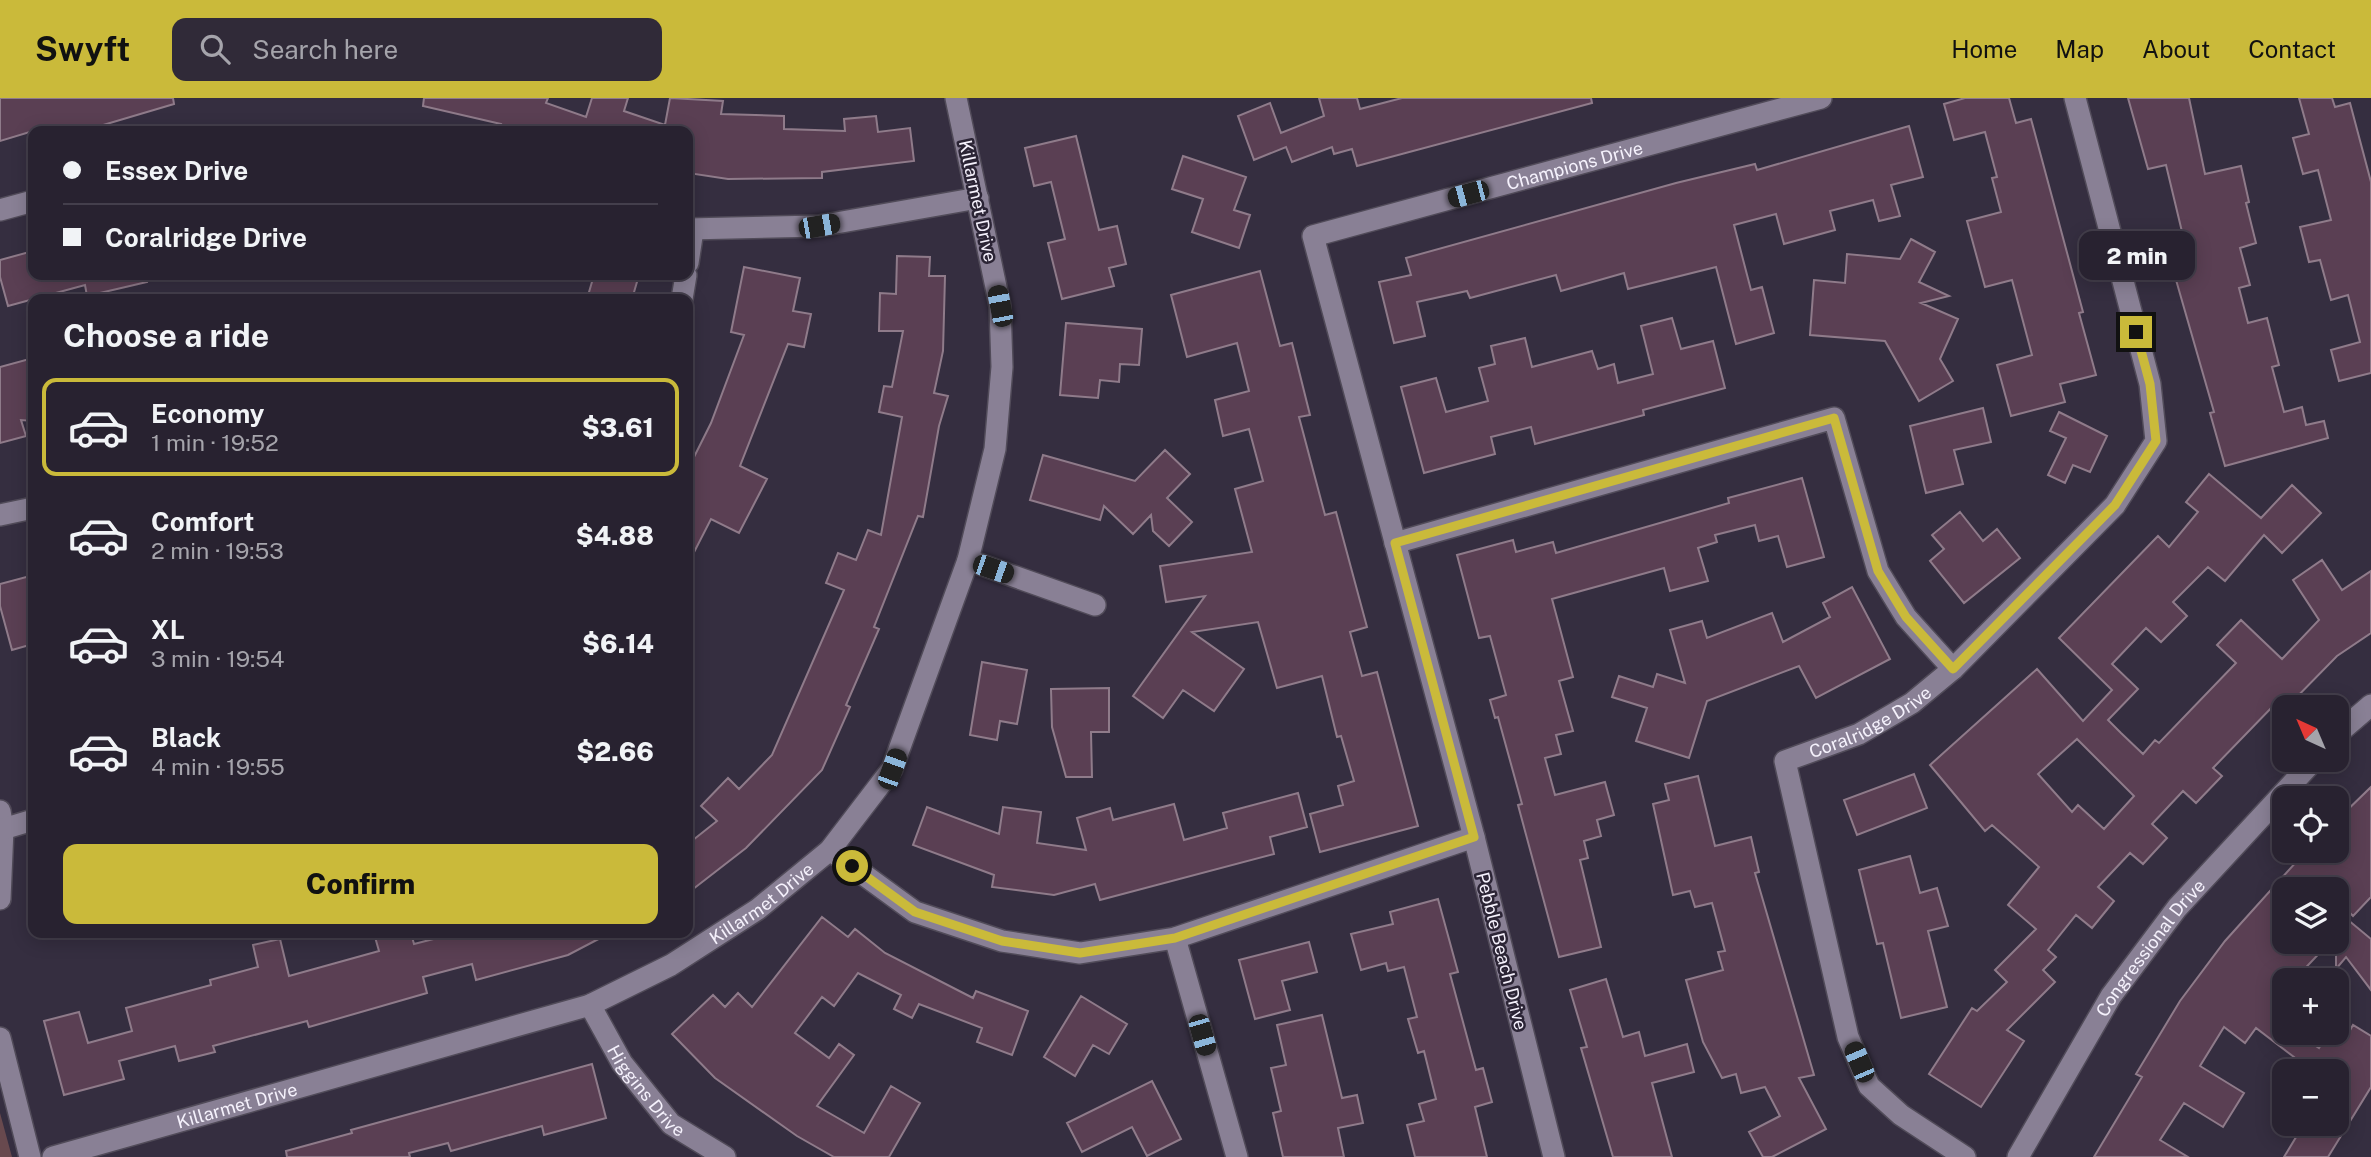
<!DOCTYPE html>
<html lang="en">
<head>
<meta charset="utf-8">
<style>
	body { margin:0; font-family:"Public Sans",sans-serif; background:#302a38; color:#f1f3f6; height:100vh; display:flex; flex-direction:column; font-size:26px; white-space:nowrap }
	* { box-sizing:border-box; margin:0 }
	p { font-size:23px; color:#a5a4ab }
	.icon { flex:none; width:38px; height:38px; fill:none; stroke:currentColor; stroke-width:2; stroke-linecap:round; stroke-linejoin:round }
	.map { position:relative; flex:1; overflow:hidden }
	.details { position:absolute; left:28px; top:196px; width:665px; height:644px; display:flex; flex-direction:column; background:#282230; border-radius:14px; box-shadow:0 4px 18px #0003,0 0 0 2px #443f4c }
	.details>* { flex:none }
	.hud { position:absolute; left:28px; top:28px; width:665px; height:154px; border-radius:14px; box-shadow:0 4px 18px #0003,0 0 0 2px #443f4c; display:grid; align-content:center; height:154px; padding:0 35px; background:#282230 }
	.needle { width:46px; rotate:316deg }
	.fabs { position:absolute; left:2272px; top:597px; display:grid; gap:14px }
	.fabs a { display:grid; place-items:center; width:77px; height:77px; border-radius:14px; background:#282230; box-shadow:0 4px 18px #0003,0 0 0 2px #443f4c; font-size:35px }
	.end { position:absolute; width:32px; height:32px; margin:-16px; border:9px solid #caba3a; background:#111; box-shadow:0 0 0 4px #111 }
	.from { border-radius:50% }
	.bubble { position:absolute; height:49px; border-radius:14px; background:#282230; box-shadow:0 4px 18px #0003,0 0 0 2px #443f4c; font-size:23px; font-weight:800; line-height:49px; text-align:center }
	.car { position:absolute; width:21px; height:42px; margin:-21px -10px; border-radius:9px; box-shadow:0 0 5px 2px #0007; background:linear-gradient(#222 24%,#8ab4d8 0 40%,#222 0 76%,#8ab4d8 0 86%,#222 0) }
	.hud b { display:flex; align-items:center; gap:24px; height:66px; font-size:26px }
	.hud b+b { border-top:2px solid #443f4c }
	.hud i { width:18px; height:18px; background:#f1f3f6 }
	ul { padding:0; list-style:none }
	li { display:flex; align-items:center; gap:21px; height:98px; margin:0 14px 10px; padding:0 21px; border:4px solid transparent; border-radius:14px }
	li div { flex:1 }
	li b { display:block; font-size:26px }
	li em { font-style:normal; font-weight:800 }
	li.selected { border-color:#caba3a }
	li>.icon { width:63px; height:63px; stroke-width:1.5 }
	h2 { padding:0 35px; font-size:32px; line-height:84px }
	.cta { display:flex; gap:14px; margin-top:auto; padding:14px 35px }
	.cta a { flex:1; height:80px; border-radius:14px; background:#caba3a; color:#111; font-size:28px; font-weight:800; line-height:80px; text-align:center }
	header { display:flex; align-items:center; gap:42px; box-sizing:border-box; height:98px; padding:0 35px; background:#caba3a; color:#111 }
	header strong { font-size:33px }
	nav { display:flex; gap:38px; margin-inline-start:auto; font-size:24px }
	.search { width:490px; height:63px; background:#302a38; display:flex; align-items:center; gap:18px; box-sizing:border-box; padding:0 24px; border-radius:14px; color:#a5a4ab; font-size:26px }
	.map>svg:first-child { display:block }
	.green { fill:#68494e }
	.building { fill:#5a3f53; stroke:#8f7b8a; stroke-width:2; fill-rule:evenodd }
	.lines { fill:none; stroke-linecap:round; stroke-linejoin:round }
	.minor-casing { stroke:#514b59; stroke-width:24 }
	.minor { stroke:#898095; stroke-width:21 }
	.route { stroke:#caba3a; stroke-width:9 }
	.labels { text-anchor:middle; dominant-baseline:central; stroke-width:5; stroke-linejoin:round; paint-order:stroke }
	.street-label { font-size:18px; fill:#f5f1fc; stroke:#2b2435 }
</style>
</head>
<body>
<header>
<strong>Swyft</strong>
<div class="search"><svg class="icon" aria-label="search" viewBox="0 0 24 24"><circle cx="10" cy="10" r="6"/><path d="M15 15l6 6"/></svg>Search here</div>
<nav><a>Home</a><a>Map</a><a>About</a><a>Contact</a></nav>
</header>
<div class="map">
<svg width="2371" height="1059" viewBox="0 0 2371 1059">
	<rect width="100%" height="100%" fill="#352e40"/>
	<path class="green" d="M 0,1015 L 12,1059 L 0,1059 Z"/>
	<path class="building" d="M 0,0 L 173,0 L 174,6 L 83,33 L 33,33 L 0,43 Z
		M 424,0 L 548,0 L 546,5 L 586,19 L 592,0 L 628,0 L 624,13 L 665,27 L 670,0 L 723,3 L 721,16 L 784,18 L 784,31 L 845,33 L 844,21 L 876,18 L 878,34 L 910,30 L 914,63 L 822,74 L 822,80 L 728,81 L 688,75 L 688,33 L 513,33 L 500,29 L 501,26 L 423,8 Z
		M 1319,0 L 1357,0 L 1360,11 L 1402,0 L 1591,0 L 1592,5 L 1357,68 L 1352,51 L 1334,56 L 1332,49 L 1292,64 L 1286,49 L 1254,62 L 1238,18 L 1270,5 L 1281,35 L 1324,18 Z
		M 1965,0 L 2009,0 L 2016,25 L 2031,21 L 2083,214 L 2079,215 L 2096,277 L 2060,286 L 2065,304 L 2011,318 L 1997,267 L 2032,257 L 2012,182 L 1985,189 L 1967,123 L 2001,114 L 1992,80 L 1997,79 L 1985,34 L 1954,42 L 1944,6 Z
		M 2128,0 L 2189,0 L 2205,76 L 2241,68 L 2249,104 L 2246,105 L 2256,145 L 2240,150 L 2250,187 L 2239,190 L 2248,225 L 2267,220 L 2279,267 L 2272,269 L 2284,314 L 2302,309 L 2306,327 L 2324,323 L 2328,340 L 2225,368 L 2210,315 L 2214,314 L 2172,168 L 2189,163 L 2166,67 L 2148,71 Z
		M 2299,0 L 2332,0 L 2335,9 L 2350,5 L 2371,84 L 2371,275 L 2339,283 L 2331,252 L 2360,244 L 2348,197 L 2331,202 L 2320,162 L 2309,164 L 2300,129 L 2331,122 L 2318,72 L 2303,76 L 2293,40 L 2309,36 Z
		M 1909,28 L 1923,79 L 1891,87 L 1900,118 L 1879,123 L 1873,102 L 1830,113 L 1835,132 L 1784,146 L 1776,116 L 1734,127 L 1751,192 L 1762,189 L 1774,235 L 1736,246 L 1716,169 L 1628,191 L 1624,175 L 1561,193 L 1556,177 L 1470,200 L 1467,193 L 1417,204 L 1425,238 L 1394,245 L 1379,184 L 1411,177 L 1406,160 L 1676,85 L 1755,66 L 1757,72 Z
		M 1076,38 L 1099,132 L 1117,128 L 1126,166 L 1109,170 L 1114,188 L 1062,201 L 1048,145 L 1065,141 L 1051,84 L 1034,88 L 1025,50 Z
		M 1183,58 L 1246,79 L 1234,112 L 1250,117 L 1239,150 L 1192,134 L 1203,101 L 1172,91 Z
		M 1911,141 L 1935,154 L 1919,184 L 1949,198 L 1921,205 L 1958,221 L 1940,261 L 1953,283 L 1919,303 L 1885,243 L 1810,237 L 1814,182 L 1845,185 L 1847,156 L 1900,161 Z
		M 33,153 L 33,177 L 146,177 L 147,184 L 87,198 L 85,187 L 8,208 L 0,179 L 0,162 Z
		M 897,158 L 930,159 L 929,178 L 945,178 L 943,253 L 934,295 L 948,298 L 939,328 L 923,419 L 918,418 L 874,529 L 879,531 L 846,607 L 850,609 L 822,672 L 746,750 L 688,795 L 688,746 L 717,723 L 701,708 L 728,680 L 739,691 L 772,657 L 844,492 L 826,485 L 838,455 L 856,462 L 868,432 L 881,437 L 902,319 L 879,314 L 884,288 L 892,289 L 903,233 L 879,233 L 880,195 L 896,196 Z
		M 744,169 L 800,180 L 793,213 L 811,216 L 804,249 L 788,246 L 740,368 L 767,381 L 739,435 L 711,421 L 688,466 L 688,371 L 711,325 L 744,237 L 731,234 Z
		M 1260,173 L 1280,248 L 1292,245 L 1310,317 L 1299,319 L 1325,417 L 1336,414 L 1367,529 L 1350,534 L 1362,578 L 1377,574 L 1418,728 L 1320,754 L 1310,716 L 1343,707 L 1338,688 L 1354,683 L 1341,638 L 1337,639 L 1322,578 L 1277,590 L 1258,524 L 1192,534 L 1244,571 L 1214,613 L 1183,592 L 1163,620 L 1133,598 L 1205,498 L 1166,504 L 1160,468 L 1252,454 L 1235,391 L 1263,383 L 1249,331 L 1223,338 L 1215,302 L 1249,293 L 1237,245 L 1187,259 L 1171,197 Z
		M 594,177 L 639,177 L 632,201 L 587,201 Z
		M 1672,220 L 1681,251 L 1713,243 L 1725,290 L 1643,312 L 1644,317 L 1535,346 L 1531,329 L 1491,339 L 1495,356 L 1424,375 L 1401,289 L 1436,280 L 1446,314 L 1488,303 L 1479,270 L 1495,266 L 1491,248 L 1525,240 L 1532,269 L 1592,253 L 1598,271 L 1614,266 L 1618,285 L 1653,276 L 1641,228 Z
		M 1066,225 L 1142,231 L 1139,267 L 1120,266 L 1119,284 L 1100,282 L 1098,300 L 1060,297 Z
		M 33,260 L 33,323 L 21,322 L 26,338 L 0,345 L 0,269 Z
		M 1983,310 L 1991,344 L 1954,352 L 1963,386 L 1926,395 L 1910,328 Z
		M 2059,314 L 2107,338 L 2090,374 L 2073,367 L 2065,385 L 2048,377 L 2066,340 L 2050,333 Z
		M 1165,352 L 1190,376 L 1167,400 L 1192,424 L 1169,448 L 1153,433 L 1151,417 L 1133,436 L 1104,408 L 1100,422 L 1030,402 L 1043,357 L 1135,383 Z
		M 2209,376 L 2261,420 L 2292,387 L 2321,415 L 2282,455 L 2264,437 L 2225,483 L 2208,469 L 2173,504 L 2187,518 L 2161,544 L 2146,530 L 2112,566 L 2138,591 L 2108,622 L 2121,635 L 2143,656 L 2155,642 L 2159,645 L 2236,565 L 2217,547 L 2241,522 L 2282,561 L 2319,522 L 2293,482 L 2322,462 L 2342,492 L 2371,473 L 2371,535 L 2337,558 L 2287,609 L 2284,611 L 2277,604 L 2213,670 L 2222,678 L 2196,705 L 2183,693 L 2152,726 L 2167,740 L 2143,766 L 2130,755 L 2098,789 L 2114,803 L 2092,830 L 2076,817 L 2048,852 L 2056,859 L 2043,872 L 2055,884 L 2007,932 L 2024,943 L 1981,1009 L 1929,976 L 1972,910 L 1977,913 L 2007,884 L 1995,872 L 2036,831 L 2008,807 L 2039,769 L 1992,727 L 1985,733 L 1930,667 L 2037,571 L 2083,623 L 2112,592 L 2059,540 L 2158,438 L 2169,449 L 2198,414 L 2186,404 ZM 2077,641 L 2134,698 L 2104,731 L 2078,707 L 2072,714 L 2038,676 Z
		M 1802,380 L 1824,459 L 1787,469 L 1778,438 L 1759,443 L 1755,427 L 1715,437 L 1717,444 L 1698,450 L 1708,483 L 1670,493 L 1664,470 L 1552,501 L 1573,579 L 1559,583 L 1573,633 L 1556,637 L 1561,656 L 1545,660 L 1555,697 L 1605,684 L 1614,717 L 1597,722 L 1601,738 L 1584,743 L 1588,760 L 1580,762 L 1601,849 L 1559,859 L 1518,707 L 1522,706 L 1498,619 L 1495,620 L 1490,602 L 1506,597 L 1490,538 L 1479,540 L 1457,457 L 1513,442 L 1516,454 L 1553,444 L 1556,455 L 1729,405 L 1728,400 Z
		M 1960,414 L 1983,443 L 1997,431 L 2020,460 L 1964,505 L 1930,463 L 1944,451 L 1932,437 Z
		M 30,478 L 33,546 L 12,552 L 0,508 L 0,486 Z
		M 1852,489 L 1890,561 L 1816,600 L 1799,568 L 1707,603 L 1689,660 L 1636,643 L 1647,610 L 1612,599 L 1619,578 L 1653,589 L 1657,576 L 1685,585 L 1670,532 L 1702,523 L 1707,540 L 1772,515 L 1783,544 L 1830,519 L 1823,505 Z
		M 982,564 L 1027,572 L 1017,626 L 1000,623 L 997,642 L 970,637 Z
		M 1109,590 L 1109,634 L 1091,634 L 1092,679 L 1066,679 L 1052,629 L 1051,591 Z
		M 1914,676 L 1927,710 L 1857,737 L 1844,702 Z
		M 1698,678 L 1715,748 L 1751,739 L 1759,774 L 1755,775 L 1814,977 L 1799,980 L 1826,1031 L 1772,1059 L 1763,1059 L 1749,1034 L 1780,1018 L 1765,989 L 1741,995 L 1736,976 L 1722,980 L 1703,944 L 1686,882 L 1723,872 L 1718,854 L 1725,853 L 1712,805 L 1695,809 L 1690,793 L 1673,797 L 1653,706 L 1669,702 L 1665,686 Z
		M 2371,689 L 2371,799 L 2353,818 L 2336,801 L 2336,791 L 2284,791 L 2284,844 L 2330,844 L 2294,882 L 2284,882 L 2284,934 L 2295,934 L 2319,950 L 2328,934 L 2344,943 L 2353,927 L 2371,938 L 2371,989 L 2328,1059 L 2284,1059 L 2304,1026 L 2336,1026 L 2336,973 L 2285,973 L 2294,959 L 2256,930 L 2245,945 L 2224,929 L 2200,968 L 2244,995 L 2223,1029 L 2184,1005 L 2160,1042 L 2188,1059 L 2094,1059 L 2142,979 L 2136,976 L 2180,903 L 2225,843 L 2307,752 L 2336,752 L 2336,723 Z
		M 1298,695 L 1307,729 L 1270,739 L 1274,756 L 1100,802 L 1095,786 L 1054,797 L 992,789 L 994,777 L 913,747 L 927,709 L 999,736 L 1003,709 L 1041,714 L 1037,745 L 1086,752 L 1077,720 L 1110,710 L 1113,722 L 1174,706 L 1184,742 L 1227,730 L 1223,715 Z
		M 1910,758 L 1920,795 L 1937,790 L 1948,828 L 1928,833 L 1947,909 L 1901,920 L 1883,845 L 1877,846 L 1859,772 Z
		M 1438,801 L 1458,874 L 1450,876 L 1476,972 L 1483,970 L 1492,1004 L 1475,1009 L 1487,1059 L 1415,1059 L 1407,1027 L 1424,1023 L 1419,1006 L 1436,1001 L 1424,953 L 1418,955 L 1408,921 L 1417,919 L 1404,869 L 1388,873 L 1386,865 L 1361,872 L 1351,836 L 1393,826 L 1390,814 Z
		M 2336,812 L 2371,841 L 2371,892 L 2346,859 L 2336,871 Z
		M 822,819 L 848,839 L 855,831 L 885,855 L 973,900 L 976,893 L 1028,913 L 1012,957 L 977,944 L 982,930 L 919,906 L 912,920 L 894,911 L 901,897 L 858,875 L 834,908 L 822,899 L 795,935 L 829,960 L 839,946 L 854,957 L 817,1008 L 864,1035 L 891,988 L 920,1005 L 889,1059 L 834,1059 L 797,1038 L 715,980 L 672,936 L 713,897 L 725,909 L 738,895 L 752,909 Z
		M 391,835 L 411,835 L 414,846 L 457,835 L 610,835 L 568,857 L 476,882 L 472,866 L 423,879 L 427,895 L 309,929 L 307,923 L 213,948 L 215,954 L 179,963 L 175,948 L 119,963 L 124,981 L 64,997 L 44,923 L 79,914 L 88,945 L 132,933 L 126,910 L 211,887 L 210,882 L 258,869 L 253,847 L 280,841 L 289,878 L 379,853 L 375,839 Z
		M 1309,844 L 1317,874 L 1282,883 L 1290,912 L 1255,921 L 1239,862 Z
		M 1606,881 L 1623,939 L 1639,934 L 1645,958 L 1687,946 L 1694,974 L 1652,985 L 1672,1059 L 1613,1059 L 1581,950 L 1587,949 L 1570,892 Z
		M 1081,898 L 1127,926 L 1109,956 L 1093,947 L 1075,978 L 1044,959 Z
		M 1322,917 L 1342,1000 L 1357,997 L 1363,1025 L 1338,1030 L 1344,1059 L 1283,1059 L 1273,1015 L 1281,1013 L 1271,970 L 1286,967 L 1277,927 Z
		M 592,966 L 606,1020 L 544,1037 L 542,1028 L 451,1053 L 448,1045 L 409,1055 L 410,1059 L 287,1059 L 286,1053 L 352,1035 L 351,1032 Z
		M 1152,983 L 1181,1041 L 1147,1058 L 1132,1029 L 1082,1054 L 1067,1025 Z"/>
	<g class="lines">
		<defs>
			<g id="minor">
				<path d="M 0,112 L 33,103"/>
				<path d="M 688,131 L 819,128 L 978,100"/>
				<path d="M 688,165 L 693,132"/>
				<path d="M 682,201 L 686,177"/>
				<path d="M 0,417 L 33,410"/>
				<path d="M 1395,445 L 1834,320 L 1878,473 L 1906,519 L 1953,571"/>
				<path d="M 968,462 L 1095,507"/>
				<path d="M 2336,637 L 2371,607"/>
				<path d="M 0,713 L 3,731 L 0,801"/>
				<path d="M 3,731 L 33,722"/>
				<path d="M 830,752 L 915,814 L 1002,843 L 1080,855 L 1175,840 L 1474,739"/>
				<path d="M 1175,840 L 1237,1059"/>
				<path id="s1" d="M 590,907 L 622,965 L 671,1026 L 725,1059"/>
				<path d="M 0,940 L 30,1059"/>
				<path id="s2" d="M 53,1059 L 590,907 L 671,867 L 758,811 L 830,752 L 892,671 L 968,462 L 995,351 L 1002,269 L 1000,208 L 956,0"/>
				<path id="s3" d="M 1554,1059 L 1474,739 L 1313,138 L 1821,0"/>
				<path id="s4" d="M 1965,1059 L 1901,1017 L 1869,988 L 1848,939 L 1785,663 L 1859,636 L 1912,605 L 1953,571 L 2115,407 L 2156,343 L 2150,286 L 2075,0"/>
				<path id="s5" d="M 2018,1059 L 2111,898 L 2177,810 L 2314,662"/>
			</g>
		</defs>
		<use href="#minor" class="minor-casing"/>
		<use href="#minor" class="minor"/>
	</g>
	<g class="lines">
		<path class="route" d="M 852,768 L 915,814 L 1002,843 L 1080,855 L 1175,840 L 1474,739 L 1395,445 L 1834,320 L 1878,473 L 1906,519 L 1953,571 L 2115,407 L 2156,343 L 2150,286 L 2136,234"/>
	</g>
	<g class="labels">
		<g class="street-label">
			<text stroke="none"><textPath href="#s3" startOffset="1223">Champions Drive</textPath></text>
			<text transform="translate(978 103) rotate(78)">Killarmet Drive</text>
			<text stroke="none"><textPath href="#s4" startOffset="550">Coralridge Drive</textPath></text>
			<text stroke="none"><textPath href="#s2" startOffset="758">Killarmet Drive</textPath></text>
			<text stroke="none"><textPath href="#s5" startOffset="248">Congressional Drive</textPath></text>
			<text transform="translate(1502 853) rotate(76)">Pebble Beach Drive</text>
			<text stroke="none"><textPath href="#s1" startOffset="103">Higgins Drive</textPath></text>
			<text stroke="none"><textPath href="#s2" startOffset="191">Killarmet Drive</textPath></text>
		</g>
	</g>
</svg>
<div class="fabs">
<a><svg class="needle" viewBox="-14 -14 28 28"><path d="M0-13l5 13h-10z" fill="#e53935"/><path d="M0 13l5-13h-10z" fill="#a5a4ab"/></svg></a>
<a><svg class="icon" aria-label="locate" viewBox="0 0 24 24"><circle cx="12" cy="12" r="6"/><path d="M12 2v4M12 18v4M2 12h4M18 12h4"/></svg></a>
<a><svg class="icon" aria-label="layers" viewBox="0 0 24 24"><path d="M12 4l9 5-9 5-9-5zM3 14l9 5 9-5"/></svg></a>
<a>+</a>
<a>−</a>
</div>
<i class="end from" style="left:852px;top:768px"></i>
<i class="end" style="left:2136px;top:234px"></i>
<div class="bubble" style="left:2079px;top:133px;width:116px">2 min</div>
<i class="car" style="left:1468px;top:96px;rotate:255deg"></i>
<i class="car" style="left:819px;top:128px;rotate:80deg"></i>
<i class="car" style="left:1000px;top:208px;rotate:349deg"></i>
<i class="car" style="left:993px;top:471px;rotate:109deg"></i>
<i class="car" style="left:892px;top:671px;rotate:20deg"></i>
<i class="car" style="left:1202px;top:937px;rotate:164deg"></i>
<i class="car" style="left:1859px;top:964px;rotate:337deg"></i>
<div class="hud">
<b><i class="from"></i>Essex Drive</b>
<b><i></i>Coralridge Drive</b>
</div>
<section class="details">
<h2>Choose a ride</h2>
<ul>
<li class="selected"><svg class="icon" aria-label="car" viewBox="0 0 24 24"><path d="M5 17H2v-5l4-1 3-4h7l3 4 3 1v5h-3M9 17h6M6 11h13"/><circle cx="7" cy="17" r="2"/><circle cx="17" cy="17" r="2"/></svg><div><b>Economy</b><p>1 min · 19:52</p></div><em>$3.61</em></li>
<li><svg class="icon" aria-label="car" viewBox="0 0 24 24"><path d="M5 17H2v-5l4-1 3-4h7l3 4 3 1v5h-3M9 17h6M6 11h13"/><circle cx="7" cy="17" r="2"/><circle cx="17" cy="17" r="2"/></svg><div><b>Comfort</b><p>2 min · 19:53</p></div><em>$4.88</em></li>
<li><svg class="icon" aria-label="car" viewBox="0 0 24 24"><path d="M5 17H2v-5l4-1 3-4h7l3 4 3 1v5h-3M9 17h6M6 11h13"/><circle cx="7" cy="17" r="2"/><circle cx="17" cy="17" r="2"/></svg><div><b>XL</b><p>3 min · 19:54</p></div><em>$6.14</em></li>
<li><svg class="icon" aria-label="car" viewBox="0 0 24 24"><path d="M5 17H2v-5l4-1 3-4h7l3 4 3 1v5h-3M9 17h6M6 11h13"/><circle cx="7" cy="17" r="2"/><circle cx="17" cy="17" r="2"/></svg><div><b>Black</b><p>4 min · 19:55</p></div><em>$2.66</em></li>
</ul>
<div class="cta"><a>Confirm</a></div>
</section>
</div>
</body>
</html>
